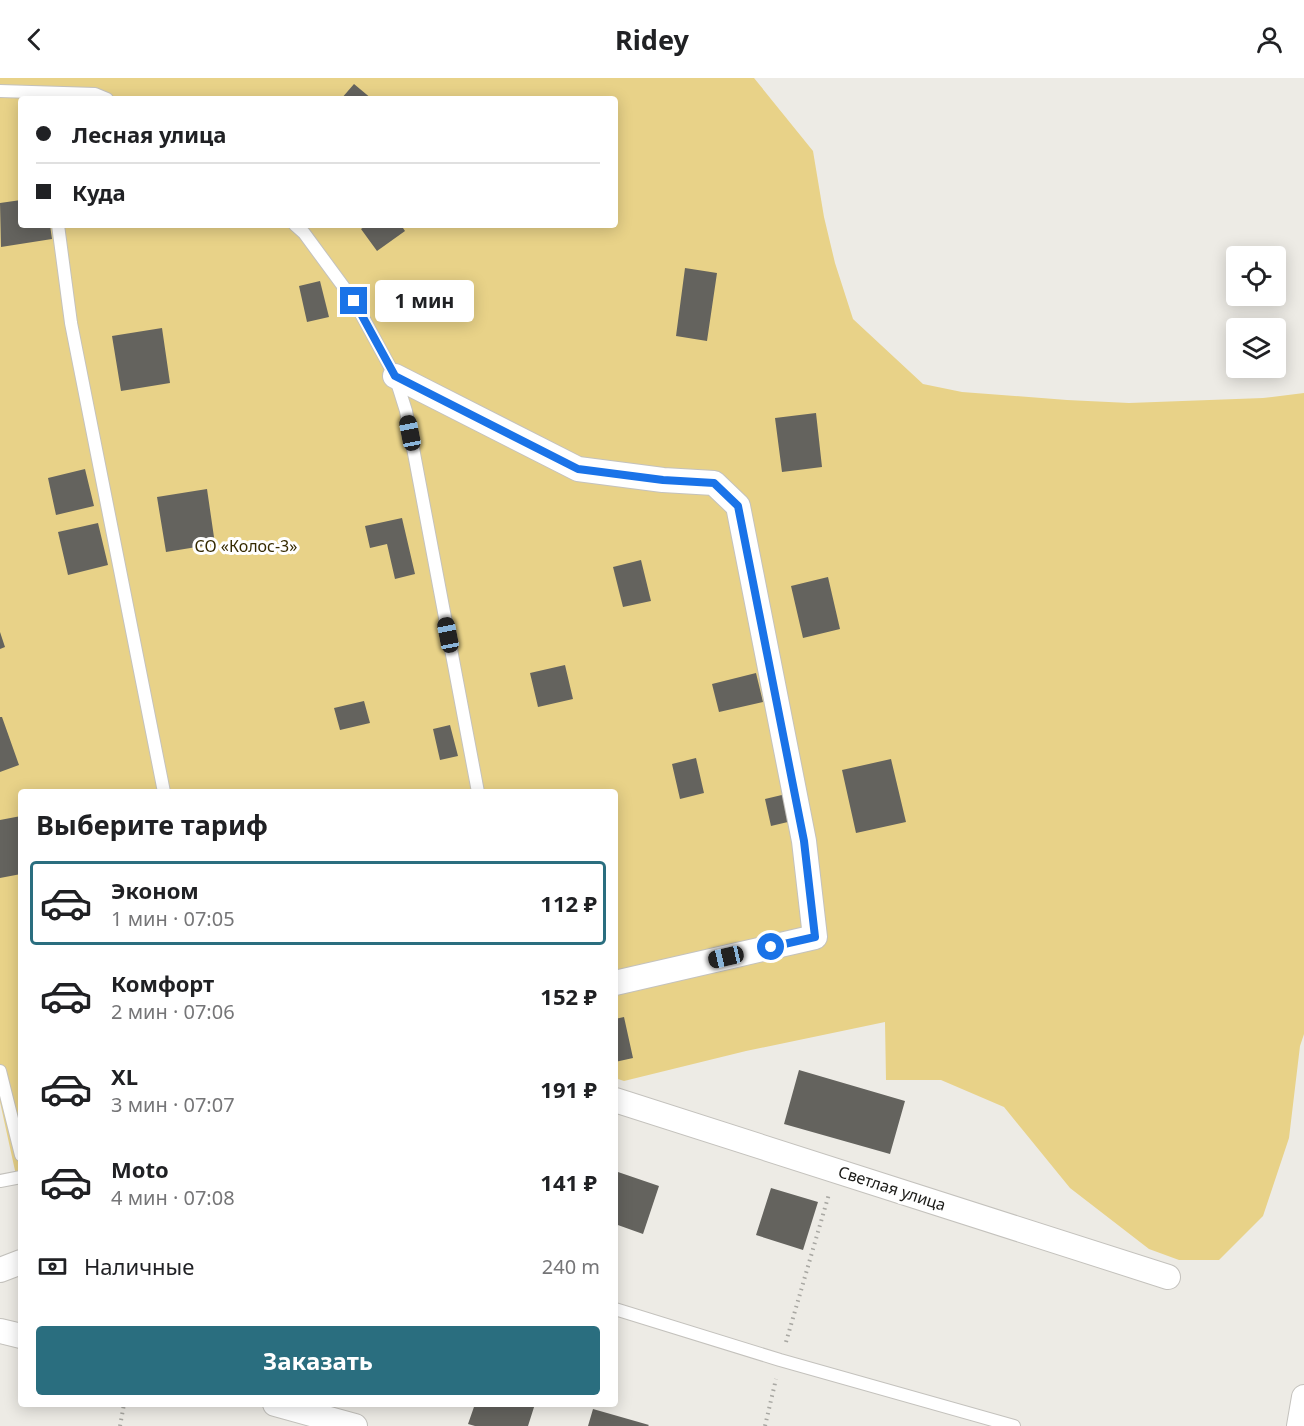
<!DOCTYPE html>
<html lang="ru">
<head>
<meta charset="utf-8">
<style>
	body { margin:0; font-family:"Noto Sans",sans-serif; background:#f6f6f6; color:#202124; height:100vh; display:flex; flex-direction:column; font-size:22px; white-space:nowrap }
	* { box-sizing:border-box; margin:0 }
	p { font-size:20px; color:#757577 }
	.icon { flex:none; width:33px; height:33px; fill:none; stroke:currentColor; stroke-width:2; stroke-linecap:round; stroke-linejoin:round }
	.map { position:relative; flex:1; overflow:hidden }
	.panel { position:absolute; left:18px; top:711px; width:600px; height:618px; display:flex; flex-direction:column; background:#fff; border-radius:6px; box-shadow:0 3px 15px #0003 }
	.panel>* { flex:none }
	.hud { position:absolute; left:18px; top:18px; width:600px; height:132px; border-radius:6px; box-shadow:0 3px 15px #0003; display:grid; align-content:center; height:132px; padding:0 18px; background:#fff }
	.controls { position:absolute; left:1226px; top:168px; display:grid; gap:12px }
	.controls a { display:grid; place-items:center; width:60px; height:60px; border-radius:6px; background:#fff; box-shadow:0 3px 15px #0003; font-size:30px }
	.end { position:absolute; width:27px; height:27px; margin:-14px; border:8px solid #1a73e8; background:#fff; box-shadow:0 0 0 3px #fff }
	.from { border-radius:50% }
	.bubble { position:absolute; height:42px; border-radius:6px; background:#fff; box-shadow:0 3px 15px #0003; font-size:20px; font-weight:700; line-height:42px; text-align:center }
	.car { position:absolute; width:18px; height:36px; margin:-18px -9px; border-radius:8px; box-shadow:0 0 4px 2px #0007; background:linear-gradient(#222 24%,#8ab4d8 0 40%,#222 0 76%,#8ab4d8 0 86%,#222 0) }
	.hud b { display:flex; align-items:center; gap:21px; height:57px; font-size:22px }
	.hud b+b { border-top:2px solid #e0e0e0 }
	.hud i { width:15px; height:15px; background:#202124 }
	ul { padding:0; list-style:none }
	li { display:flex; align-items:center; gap:18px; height:84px; margin:0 12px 9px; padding:0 6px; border:3px solid transparent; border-radius:6px }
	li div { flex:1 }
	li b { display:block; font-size:22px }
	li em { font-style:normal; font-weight:700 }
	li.current { border-color:#2a6e7f }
	li>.icon { width:54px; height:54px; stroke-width:1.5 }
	h2 { padding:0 18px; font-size:27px; line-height:72px }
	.pay { display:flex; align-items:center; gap:15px; height:66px; padding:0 18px; font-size:22px }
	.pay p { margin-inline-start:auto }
	.primary-button { display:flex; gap:12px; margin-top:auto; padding:12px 18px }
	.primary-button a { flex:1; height:69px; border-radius:6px; background:#2a6e7f; color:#fff; font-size:24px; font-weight:700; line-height:69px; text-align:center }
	header { display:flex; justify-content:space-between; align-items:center; height:78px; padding:0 18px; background:#fff; font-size:27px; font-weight:700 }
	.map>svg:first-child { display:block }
	.green { fill:#e8d288; fill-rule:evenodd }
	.building { fill:#64635e }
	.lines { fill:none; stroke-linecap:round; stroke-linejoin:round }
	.service-casing { stroke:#c4c2bd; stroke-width:14 }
	.minor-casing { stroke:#c4c2bd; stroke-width:26 }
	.path { stroke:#a8a7a2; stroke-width:4; stroke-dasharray:1.5 4.5; stroke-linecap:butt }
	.service { stroke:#fff; stroke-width:12 }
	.minor { stroke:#fff; stroke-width:24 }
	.route { stroke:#1a73e8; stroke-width:8 }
	.labels { text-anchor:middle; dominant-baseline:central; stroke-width:6; stroke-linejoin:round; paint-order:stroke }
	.park-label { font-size:16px; fill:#352a00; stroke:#fff }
	.street-label { font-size:16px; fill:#1a1a17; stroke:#fff }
</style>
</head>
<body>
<header><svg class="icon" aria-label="back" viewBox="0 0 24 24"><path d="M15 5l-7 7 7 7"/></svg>Ridey<svg class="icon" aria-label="person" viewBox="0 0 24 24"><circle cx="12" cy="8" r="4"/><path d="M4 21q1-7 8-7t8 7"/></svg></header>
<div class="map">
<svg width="1304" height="1348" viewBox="0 0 1304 1348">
	<rect width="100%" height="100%" fill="#edebe5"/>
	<path class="green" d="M 0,0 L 754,0 L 813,73 L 824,139 L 835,185 L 853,241 L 923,306 L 962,314 L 1067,322 L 1129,325 L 1263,320 L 1304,315 L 1304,956 L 1300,968 L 1289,1060 L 1263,1138 L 1219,1182 L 1179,1182 L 1149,1171 L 1070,1110 L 1004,1029 L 941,1002 L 886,1002 L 885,944 L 746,973 L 624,1003 L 615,1000 L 615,714 L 21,714 L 21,1120 L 0,1024 ZM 21,21 L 615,21 L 615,147 L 21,147 Z"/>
	<path class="building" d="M 354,6 L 372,21 L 341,21 Z
		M 21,122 L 21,147 L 50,147 L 52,161 L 1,169 L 0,125 Z
		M 367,147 L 401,147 L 405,153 L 377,173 L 361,151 Z
		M 685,190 L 717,195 L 707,263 L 676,258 Z
		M 320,203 L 329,239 L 307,244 L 299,208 Z
		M 162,250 L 170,305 L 121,313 L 112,258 Z
		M 816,335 L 822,389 L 782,394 L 775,340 Z
		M 85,391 L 94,428 L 56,437 L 48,400 Z
		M 207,411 L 215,466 L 166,474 L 157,419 Z
		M 402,440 L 415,496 L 395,501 L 387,466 L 370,470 L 365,448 Z
		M 98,445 L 108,487 L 68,497 L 58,454 Z
		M 641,482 L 651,523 L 623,529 L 613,489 Z
		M 828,499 L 840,551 L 803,560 L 791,508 Z
		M 0,554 L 5,569 L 0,571 Z
		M 565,587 L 573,621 L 538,629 L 530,595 Z
		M 756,595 L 763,624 L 719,634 L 712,606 Z
		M 364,623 L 370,645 L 340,652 L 334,630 Z
		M 0,639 L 2,639 L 19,687 L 0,694 Z
		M 450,647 L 458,678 L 440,682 L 433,651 Z
		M 696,680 L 704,715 L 680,721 L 672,686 Z
		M 891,681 L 906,744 L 856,755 L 842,692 Z
		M 786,716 L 792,743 L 771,748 L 765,721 Z
		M 21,738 L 21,796 L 0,800 L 0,742 Z
		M 624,939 L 633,980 L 615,984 L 615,941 Z
		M 799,992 L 905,1023 L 890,1076 L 784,1046 Z
		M 618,1094 L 659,1108 L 643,1156 L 615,1146 L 615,1102 Z
		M 771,1110 L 818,1124 L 803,1172 L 756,1157 Z
		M 475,1326 L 535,1326 L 528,1348 L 475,1348 L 468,1346 Z
		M 593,1331 L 649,1347 L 648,1348 L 588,1348 Z"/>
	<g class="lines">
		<defs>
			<path id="service" d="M 0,13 L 95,16 L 107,21
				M 58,147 L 71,245 L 164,714
				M 295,147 L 304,155 L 354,223 L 395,298 L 406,333 L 478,714
				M 0,993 L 21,1077
				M 0,1103 L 21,1099
				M 615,1231 L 780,1282 L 1014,1348"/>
			<path id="minor" d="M 395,298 L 578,391 L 663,402 L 714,405 L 738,428 L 804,763 L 815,859 L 615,905
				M 615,1022 L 1168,1199
				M 0,1192 L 21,1184
				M 0,1253 L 21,1258
				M 275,1326 L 355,1348
				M 1299,1348 L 1304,1319"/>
		</defs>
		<use href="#service" class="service-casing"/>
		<use href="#minor" class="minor-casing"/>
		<path class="path" d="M 786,1264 L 829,1116
			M 120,1348 L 124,1326
			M 765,1348 L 776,1301"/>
		<use href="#service" class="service"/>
		<use href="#minor" class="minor"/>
	</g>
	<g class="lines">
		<path class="route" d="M 354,223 L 395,298 L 578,391 L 663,402 L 714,405 L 738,428 L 804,763 L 815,859 L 771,869"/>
	</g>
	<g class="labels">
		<g class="park-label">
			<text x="246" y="468">СО «Колос-3»</text>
		</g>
		<g class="street-label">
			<text transform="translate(892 1110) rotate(18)">Светлая улица</text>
		</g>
	</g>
</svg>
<div class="controls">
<a><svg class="icon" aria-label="locate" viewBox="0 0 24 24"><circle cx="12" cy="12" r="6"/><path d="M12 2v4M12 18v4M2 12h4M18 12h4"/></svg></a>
<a><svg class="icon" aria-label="layers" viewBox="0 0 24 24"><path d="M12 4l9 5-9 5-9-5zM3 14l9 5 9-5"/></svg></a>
</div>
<i class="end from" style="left:771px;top:869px"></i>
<i class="end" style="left:354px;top:223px"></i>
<div class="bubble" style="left:375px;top:202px;width:99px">1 мин</div>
<i class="car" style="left:410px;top:355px;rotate:349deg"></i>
<i class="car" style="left:448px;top:557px;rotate:349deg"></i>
<i class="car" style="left:726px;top:879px;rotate:257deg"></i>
<div class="hud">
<b><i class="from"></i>Лесная улица</b>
<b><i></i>Куда</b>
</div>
<section class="panel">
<h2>Выберите тариф</h2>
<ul>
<li class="current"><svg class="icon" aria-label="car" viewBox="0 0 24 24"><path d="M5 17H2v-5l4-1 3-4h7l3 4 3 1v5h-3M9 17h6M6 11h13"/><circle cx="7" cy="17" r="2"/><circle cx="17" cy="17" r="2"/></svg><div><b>Эконом</b><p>1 мин · 07:05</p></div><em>112 ₽</em></li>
<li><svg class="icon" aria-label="car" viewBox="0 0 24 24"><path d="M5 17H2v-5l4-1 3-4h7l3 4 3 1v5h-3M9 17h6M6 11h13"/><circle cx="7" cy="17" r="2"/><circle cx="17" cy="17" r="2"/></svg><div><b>Комфорт</b><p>2 мин · 07:06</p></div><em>152 ₽</em></li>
<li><svg class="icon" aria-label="car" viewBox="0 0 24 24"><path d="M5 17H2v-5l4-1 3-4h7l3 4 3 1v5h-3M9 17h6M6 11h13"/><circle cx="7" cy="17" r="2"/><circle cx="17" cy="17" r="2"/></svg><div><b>XL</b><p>3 мин · 07:07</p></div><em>191 ₽</em></li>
<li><svg class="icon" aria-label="car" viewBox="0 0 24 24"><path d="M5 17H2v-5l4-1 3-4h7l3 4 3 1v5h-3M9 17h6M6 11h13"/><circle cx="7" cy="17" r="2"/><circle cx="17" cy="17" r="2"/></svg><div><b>Moto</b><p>4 мин · 07:08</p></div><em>141 ₽</em></li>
</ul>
<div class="pay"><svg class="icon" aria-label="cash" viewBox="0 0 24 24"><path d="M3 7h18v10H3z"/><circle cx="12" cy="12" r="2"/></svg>Наличные<p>240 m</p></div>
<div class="primary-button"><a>Заказать</a></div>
</section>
</div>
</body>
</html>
